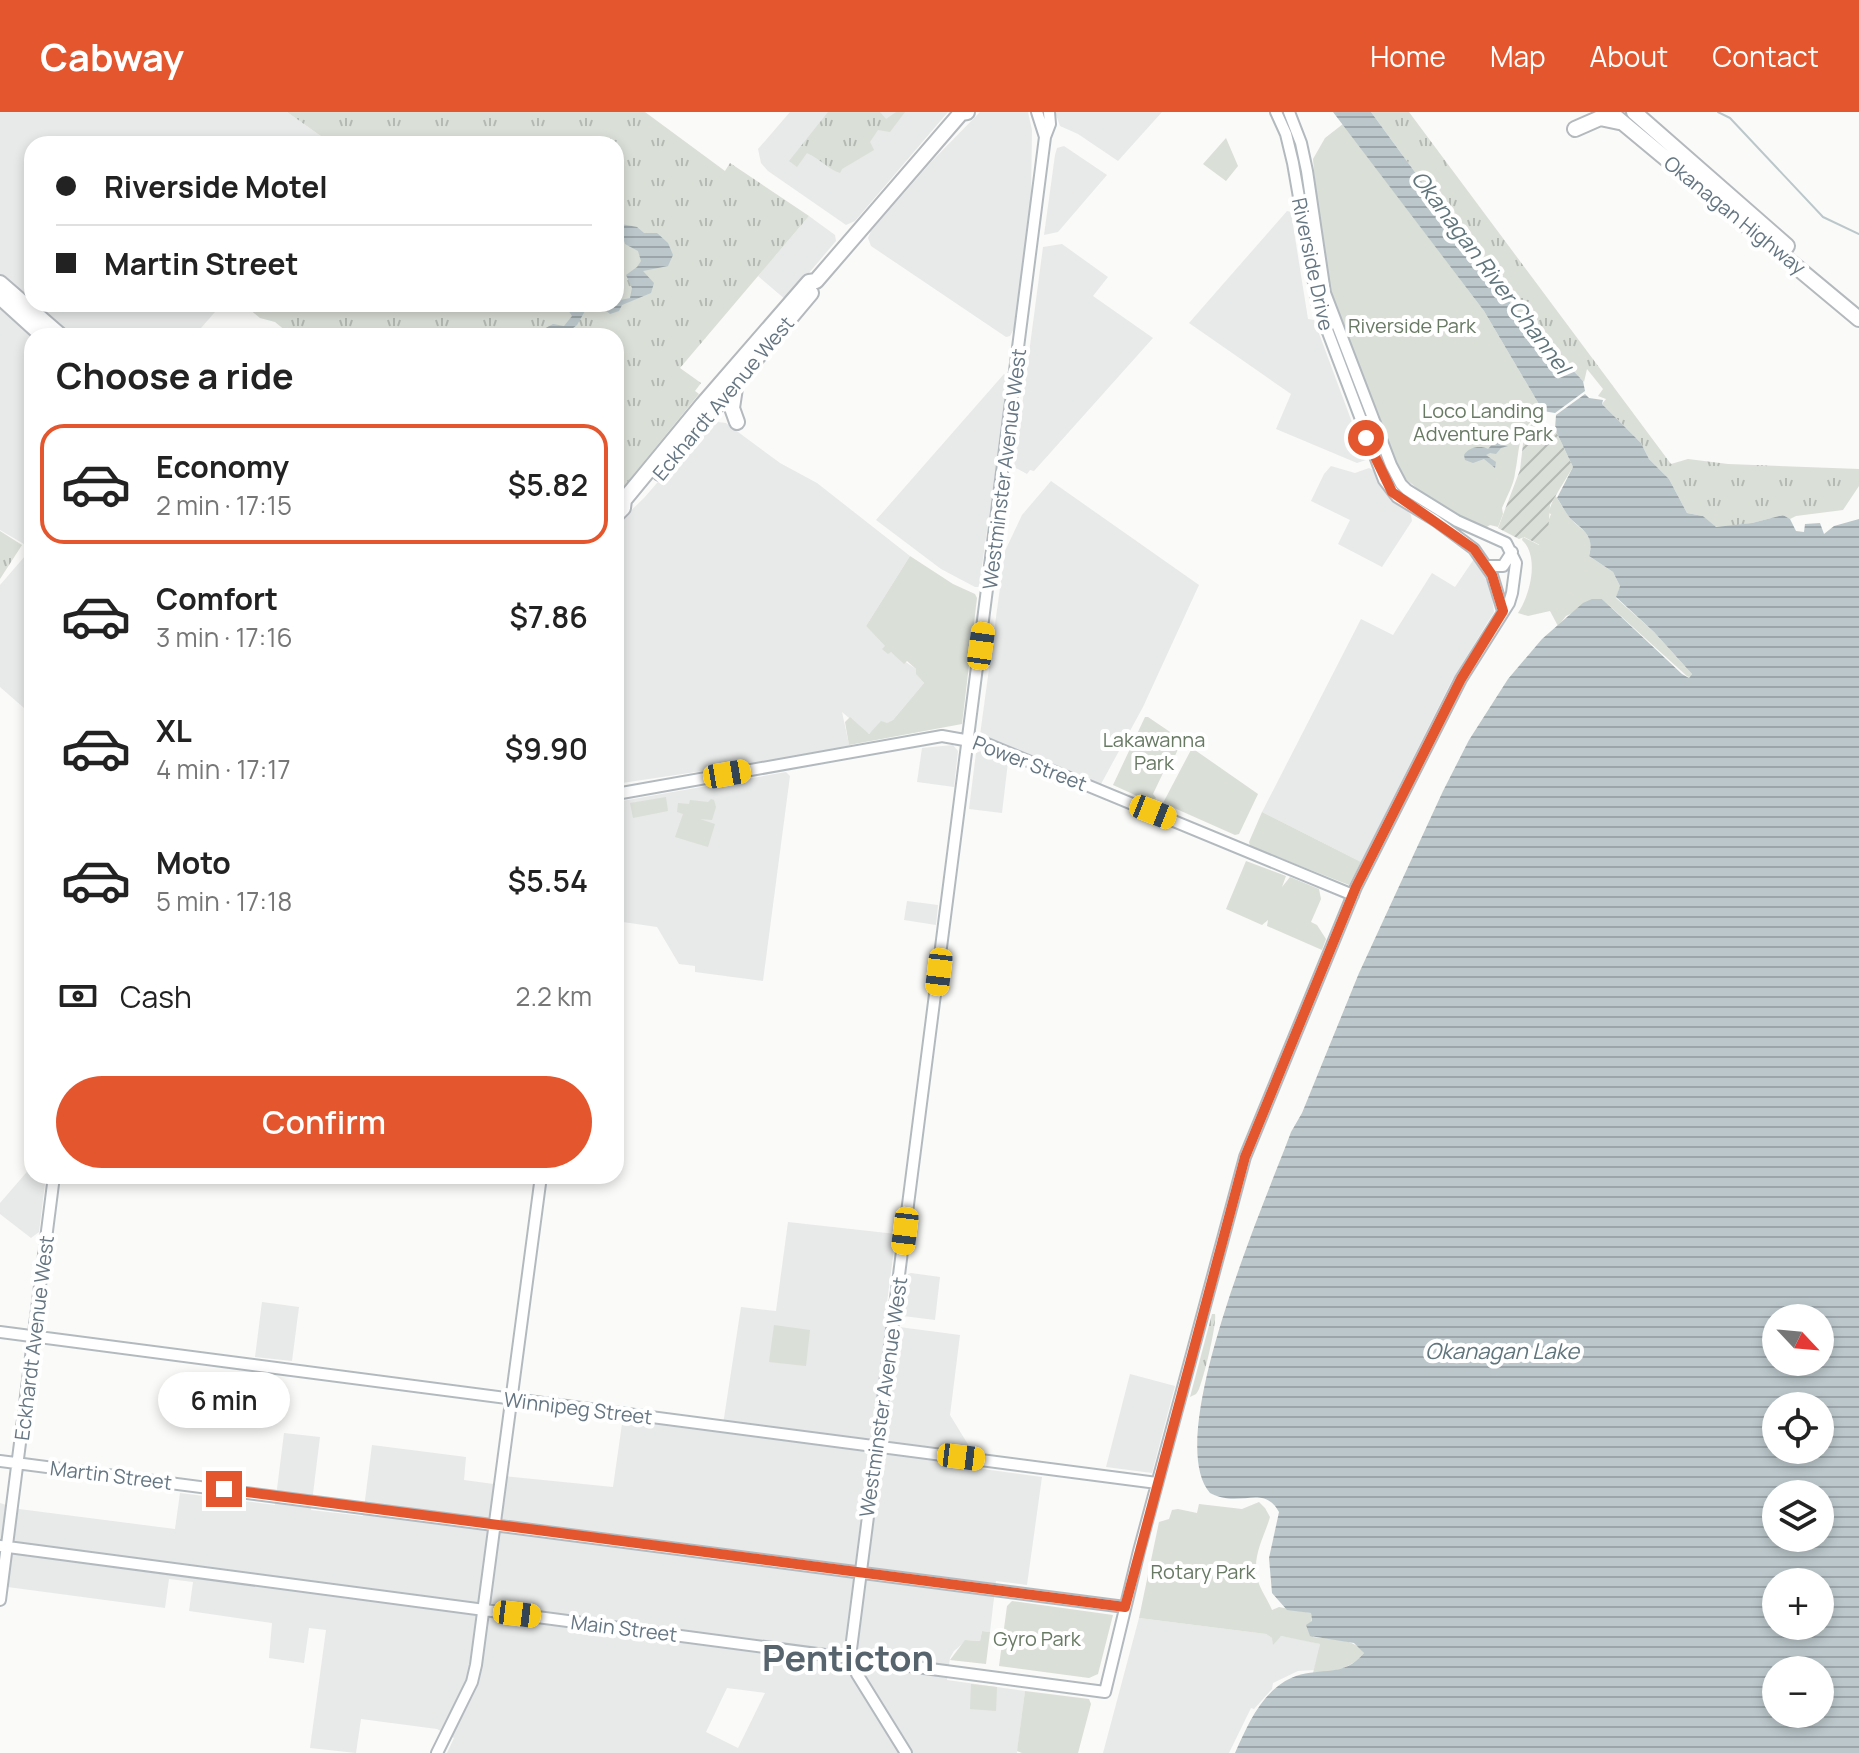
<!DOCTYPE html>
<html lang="en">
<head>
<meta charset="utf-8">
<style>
	body { margin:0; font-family:Manrope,sans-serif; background:#f6f6f6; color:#222; height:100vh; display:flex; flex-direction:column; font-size:30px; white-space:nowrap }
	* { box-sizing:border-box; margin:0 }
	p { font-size:26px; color:#767676 }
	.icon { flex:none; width:44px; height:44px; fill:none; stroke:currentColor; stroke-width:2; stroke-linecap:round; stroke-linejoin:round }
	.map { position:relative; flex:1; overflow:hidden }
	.side { position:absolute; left:24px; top:216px; width:600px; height:856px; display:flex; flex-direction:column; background:#fff; border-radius:24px; box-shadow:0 4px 12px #0003 }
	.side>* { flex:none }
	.banner { position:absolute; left:24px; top:24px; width:600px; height:176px; border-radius:24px; box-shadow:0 4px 12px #0003; display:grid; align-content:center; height:176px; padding:0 32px; background:#fff }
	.needle { width:52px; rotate:116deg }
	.buttons { position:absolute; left:1762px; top:1192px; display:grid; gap:16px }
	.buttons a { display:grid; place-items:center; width:72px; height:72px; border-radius:50%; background:#fff; box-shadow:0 4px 12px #0003; font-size:40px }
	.end { position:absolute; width:36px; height:36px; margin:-18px; border:10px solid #e4572e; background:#fff; box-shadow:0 0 0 4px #fff }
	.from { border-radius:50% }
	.bubble { position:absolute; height:56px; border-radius:28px; background:#fff; box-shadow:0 4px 12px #0003; font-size:26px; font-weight:600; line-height:56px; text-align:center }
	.car { position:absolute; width:24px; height:48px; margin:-24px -12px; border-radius:10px; box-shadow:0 0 6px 2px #0007; background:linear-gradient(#f5c518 24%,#345 0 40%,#f5c518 0 76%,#345 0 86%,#f5c518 0) }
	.banner b { display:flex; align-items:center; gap:28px; height:76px; font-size:30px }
	.banner b+b { border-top:2px solid #e0e0e0 }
	.banner i { width:20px; height:20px; background:#222 }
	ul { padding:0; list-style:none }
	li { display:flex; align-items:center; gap:24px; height:120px; margin:0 16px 12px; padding:0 16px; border:4px solid transparent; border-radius:24px }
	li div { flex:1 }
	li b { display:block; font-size:30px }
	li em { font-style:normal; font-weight:600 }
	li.on { border-color:#e4572e }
	li>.icon { width:72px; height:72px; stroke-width:1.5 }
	h2 { padding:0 32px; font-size:36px; line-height:96px }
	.pay { display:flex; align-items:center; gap:20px; height:88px; padding:0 32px; font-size:30px }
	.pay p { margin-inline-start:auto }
	.button { display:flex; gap:16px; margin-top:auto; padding:16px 32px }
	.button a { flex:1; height:92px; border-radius:48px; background:#e4572e; color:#fff; font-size:32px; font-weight:600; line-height:92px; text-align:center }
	header { display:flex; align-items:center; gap:48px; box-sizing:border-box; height:112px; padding:0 40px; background:#e4572e; color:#fff }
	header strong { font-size:38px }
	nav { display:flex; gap:44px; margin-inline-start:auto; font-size:28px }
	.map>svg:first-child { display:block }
	.built { fill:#e8e9e9; fill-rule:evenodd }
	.grass { fill:url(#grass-tufts) }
	.park { fill:#dadfd7 }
	.garden { fill:url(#garden-furrows) }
	.water { fill:url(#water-rules); fill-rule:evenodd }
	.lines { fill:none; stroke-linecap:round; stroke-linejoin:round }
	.stream { stroke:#bbc7cb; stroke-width:2 }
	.secondary-casing { stroke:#b3babf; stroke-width:14 }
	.highway-casing { stroke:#b4b9bd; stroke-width:18 }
	.secondary { stroke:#fff; stroke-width:10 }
	.highway { stroke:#fff; stroke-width:14 }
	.route { stroke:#e4572e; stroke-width:10 }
	.labels { text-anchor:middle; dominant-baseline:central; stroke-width:8; stroke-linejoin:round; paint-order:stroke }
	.street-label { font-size:20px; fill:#657683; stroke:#fff }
	.park-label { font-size:20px; fill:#687a64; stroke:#fff }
	.water-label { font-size:22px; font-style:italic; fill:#60757c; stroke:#fff }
	.town-label { font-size:36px; font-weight:bold; fill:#57646e; stroke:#fff }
</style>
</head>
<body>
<header>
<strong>Cabway</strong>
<nav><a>Home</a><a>Map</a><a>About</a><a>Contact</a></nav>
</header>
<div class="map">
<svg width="1859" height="1641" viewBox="0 0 1859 1641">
	<defs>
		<pattern id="grass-tufts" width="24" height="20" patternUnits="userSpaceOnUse" patternTransform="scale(2)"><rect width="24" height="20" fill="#dadfd7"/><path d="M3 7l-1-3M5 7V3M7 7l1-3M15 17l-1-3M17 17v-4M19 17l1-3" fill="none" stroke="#b4b9b4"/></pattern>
		<pattern id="garden-furrows" width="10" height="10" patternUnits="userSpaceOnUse" patternTransform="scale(2)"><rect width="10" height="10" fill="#dadfd7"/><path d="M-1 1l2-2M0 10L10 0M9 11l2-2" fill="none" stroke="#b4b9b4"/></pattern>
		<pattern id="water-rules" width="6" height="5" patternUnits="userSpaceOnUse" patternTransform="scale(2)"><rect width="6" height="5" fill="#bbc7cb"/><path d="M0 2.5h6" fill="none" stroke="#9ca6aa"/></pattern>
	</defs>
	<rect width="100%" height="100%" fill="#fafaf8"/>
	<path class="built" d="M 0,0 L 287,0 L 332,32 L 32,32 L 32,192 L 222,192 L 194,224 L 67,224 L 0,164 Z
		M 790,0 L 948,0 L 855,109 L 846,113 L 768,59 L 761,51 L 758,37 Z
		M 980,0 L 1028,0 L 1032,18 L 1031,90 L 1015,215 L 1010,224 L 1006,225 L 871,134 L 868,126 L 871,119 L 932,49 Z
		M 1055,0 L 1162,0 L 1118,49 L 1078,22 L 1060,14 Z
		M 1064,34 L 1107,63 L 1058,120 L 1044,123 L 1055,43 L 1057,36 Z
		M 1287,99 L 1291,100 L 1308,207 L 1314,208 L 1366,348 L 1357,351 L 1276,317 L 1291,282 L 1189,211 Z
		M 809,104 L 835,123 L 836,129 L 786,188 L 758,164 Z
		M 1062,132 L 1108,165 L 1093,184 L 1153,226 L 1034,359 L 1030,358 L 1027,362 L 1014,355 L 1043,135 Z
		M 0,193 L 35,224 L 32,224 L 32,433 L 29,435 L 0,418 Z
		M 1004,262 L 1008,266 L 996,355 L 979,475 L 975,475 L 941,457 L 876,408 Z
		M 718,310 L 726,311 L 780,351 L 817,371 L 910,444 L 866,514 L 891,540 L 916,557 L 917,563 L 924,571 L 893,608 L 868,622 L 842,600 L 850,637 L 622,671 L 616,668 L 616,413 L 644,386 L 708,312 Z
		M 1331,354 L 1355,361 L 1369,356 L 1375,359 L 1411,403 L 1412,409 L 1382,455 L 1338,432 L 1350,408 L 1311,389 L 1324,362 Z
		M 1051,369 L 1199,473 L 1143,595 L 1101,672 L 980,623 L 1005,439 L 1022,403 Z
		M 32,436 L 32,603 L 0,575 L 0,473 Z
		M 1474,447 L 1491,476 L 1494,500 L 1451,570 L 1361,750 L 1262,700 L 1361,507 L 1393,523 L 1432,461 L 1455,475 Z
		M 953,633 L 958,639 L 954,675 L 917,670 L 922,636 Z
		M 981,639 L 1008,650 L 1002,701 L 969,697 L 976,641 Z
		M 786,660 L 790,664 L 763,869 L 695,860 L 695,854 L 679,852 L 657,815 L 616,809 L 616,690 Z
		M 907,789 L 938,793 L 936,813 L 904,808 Z
		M 32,1054 L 32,1064 L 46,1064 L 39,1120 L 31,1126 L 0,1102 L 0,1091 Z
		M 788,1110 L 896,1122 L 884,1213 L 960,1223 L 950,1303 L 983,1357 L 1042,1365 L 1027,1473 L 996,1469 L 990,1520 L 982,1519 L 980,1529 L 967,1528 L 954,1539 L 950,1546 L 947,1568 L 1025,1579 L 1017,1641 L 447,1641 L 454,1626 L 437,1617 L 361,1607 L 356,1641 L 310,1636 L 326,1518 L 309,1516 L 304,1551 L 269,1546 L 272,1511 L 189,1499 L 193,1470 L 169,1467 L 165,1496 L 0,1474 L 0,1391 L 19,1397 L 175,1417 L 180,1381 L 275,1393 L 284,1321 L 320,1325 L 311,1398 L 363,1404 L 372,1333 L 466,1345 L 464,1368 L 501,1373 L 504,1364 L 613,1375 L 623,1305 L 722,1319 L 741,1195 L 776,1199 ZM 727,1576 L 765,1581 L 738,1636 L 706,1620 Z
		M 911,1161 L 940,1165 L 935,1208 L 903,1204 L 908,1162 Z
		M 262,1190 L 299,1195 L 292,1249 L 255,1245 Z
		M 1130,1262 L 1175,1274 L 1152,1361 L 1106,1355 Z
		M 1139,1506 L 1266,1522 L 1275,1528 L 1281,1524 L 1303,1528 L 1320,1532 L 1319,1540 L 1314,1558 L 1298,1559 L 1273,1571 L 1272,1577 L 1254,1597 L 1251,1596 L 1229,1641 L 1103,1641 Z"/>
	<path class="grass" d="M 287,0 L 645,0 L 725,59 L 730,51 L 809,104 L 680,256 L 701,271 L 695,279 L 699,282 L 616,384 L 616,224 L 292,224 L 275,210 L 260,206 L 243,192 L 616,192 L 616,32 L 332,32 Z
		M 828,0 L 880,0 L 886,7 L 896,0 L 905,0 L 890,20 L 878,18 L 870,30 L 874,38 L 842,57 L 840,61 C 828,57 819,46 807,41 L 797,55 L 789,49 Z
		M 1371,0 L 1409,0 L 1671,352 L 1688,347 L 1728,352 L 1859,357 L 1859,374 L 1843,398 L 1796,404 L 1790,407 L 1783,403 L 1752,411 L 1716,416 L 1703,404 L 1687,401 L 1669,367 L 1649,347 L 1641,331 L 1602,292 L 1606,287 L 1598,284 L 1603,277 L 1587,257 L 1584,270 L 1515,197 Z
		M 0,419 L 22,433 L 0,467 Z
		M 1212,1202 L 1215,1202 C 1217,1212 1204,1265 1199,1277 C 1196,1283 1196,1282 1190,1285 Z"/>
	<path class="park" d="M 1343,12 L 1484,199 L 1543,299 C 1516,319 1521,331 1515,361 C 1514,372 1507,384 1502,396 L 1503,402 L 1498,415 L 1490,413 L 1482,418 L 1445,399 L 1402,364 L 1344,221 L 1331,183 L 1316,85 L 1313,47 L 1325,26 Z
		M 1226,26 L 1238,54 L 1226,69 L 1203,52 Z
		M 1555,383 C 1560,391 1565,399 1570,406 C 1582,420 1595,421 1589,444 L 1613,460 L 1620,474 L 1616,486 L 1654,520 L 1692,562 L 1689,566 L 1602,487 L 1566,504 L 1558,514 L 1550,499 L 1528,504 L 1518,501 C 1530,483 1540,445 1522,428 L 1523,425 L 1539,433 L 1551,402 L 1548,401 Z
		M 910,444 L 953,472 L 975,482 L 977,486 L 962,612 L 849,633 L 845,610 L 850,605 L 869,622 L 881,609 L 887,611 L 893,608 L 924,571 L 916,562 L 916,557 L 907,549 L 904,552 L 891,540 L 888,542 L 882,537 L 885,534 L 866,514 Z
		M 1145,605 L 1148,605 L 1176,624 L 1180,633 L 1167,661 L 1163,661 L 1153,682 L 1156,686 L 1149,692 L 1145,691 L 1146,688 L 1113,673 Z
		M 1192,636 L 1258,682 L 1239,722 L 1235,723 L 1163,691 Z
		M 666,685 L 668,699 L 633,706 L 630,691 Z
		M 711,687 L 714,688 L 716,695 L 712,708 L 700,707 L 715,712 L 708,735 L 675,725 L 683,702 L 677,700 L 678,691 L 689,692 L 690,688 L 708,690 Z
		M 1262,700 L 1361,750 L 1349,773 L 1250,734 L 1249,730 Z
		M 1246,749 L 1286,764 L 1282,775 L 1290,765 L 1319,777 L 1321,787 L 1311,810 L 1317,813 L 1326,827 L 1322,838 L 1267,814 L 1268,808 L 1262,813 L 1226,797 Z
		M 774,1213 L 810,1218 L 806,1254 L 769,1250 Z
		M 1259,1390 L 1265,1396 L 1270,1405 C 1264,1426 1251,1445 1258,1469 C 1261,1479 1268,1488 1272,1498 L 1279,1495 L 1311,1501 L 1313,1525 C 1329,1527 1355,1526 1364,1541 C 1351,1557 1333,1560 1313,1561 L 1320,1532 L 1281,1524 L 1273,1533 L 1272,1526 L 1266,1522 L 1139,1506 L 1159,1410 L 1169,1407 L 1172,1398 L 1178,1397 L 1197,1401 L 1199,1392 L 1242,1397 Z
		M 1012,1489 L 1113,1503 L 1098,1562 L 1089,1566 L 999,1554 L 1007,1494 Z
		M 982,1519 L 990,1520 L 986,1552 L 950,1548 L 965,1528 L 980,1529 Z
		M 971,1572 L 997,1575 L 996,1599 L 970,1597 Z
		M 1025,1579 L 1089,1587 L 1091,1592 L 1078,1641 L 1022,1641 L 1017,1639 Z"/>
	<path class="garden" d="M 1535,307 L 1555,317 L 1573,355 L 1550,393 L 1548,421 L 1540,433 L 1524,425 L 1519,427 L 1498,416 L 1520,358 L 1524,323 Z"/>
	<path class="water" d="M 1333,0 L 1371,0 L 1515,197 L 1583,269 L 1585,279 L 1555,301 L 1543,299 L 1484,199 Z
		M 616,111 L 637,115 L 644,121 L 657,121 L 668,131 L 673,143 L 668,154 L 643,159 L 654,171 L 651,181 L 622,193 L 619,199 L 610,202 L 598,192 L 616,192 L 616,189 L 630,186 L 632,176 L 626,163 L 637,155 L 641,149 L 638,139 L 625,132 L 621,119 L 616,118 Z
		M 564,192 L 589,192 L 577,213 L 564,223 L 531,224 L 553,212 L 564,214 L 572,204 Z
		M 1585,282 L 1589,286 L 1603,288 L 1602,292 L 1641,331 L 1649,347 L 1669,367 L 1687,401 L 1703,404 L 1716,415 L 1752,411 L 1783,403 L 1790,407 L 1796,419 L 1804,420 L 1805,412 L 1820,411 L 1824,422 L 1834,414 L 1859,407 L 1859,1641 L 1235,1641 C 1248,1612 1263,1576 1296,1564 C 1322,1555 1343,1566 1364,1541 L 1354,1531 L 1310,1524 L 1306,1513 L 1312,1509 L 1311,1501 L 1287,1498 L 1272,1481 L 1269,1446 L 1279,1400 C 1263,1371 1240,1397 1210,1381 C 1161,1325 1267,1086 1291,1020 L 1302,1001 L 1359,861 L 1443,679 L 1469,628 L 1508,567 L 1542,527 L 1583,491 L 1592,487 L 1602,487 L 1682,562 L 1689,566 L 1692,562 L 1654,520 L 1616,485 L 1620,474 L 1613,460 L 1589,444 C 1594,426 1586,420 1573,409 C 1567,404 1562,393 1557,386 L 1573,355 L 1555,317 L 1556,303 ZM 1776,1206 L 1820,1206 L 1820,1250 L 1776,1250 ZM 1776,1294 L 1820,1294 L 1820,1338 L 1776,1338 ZM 1776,1382 L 1820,1382 L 1820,1426 L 1776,1426 ZM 1776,1470 L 1820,1470 L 1820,1514 L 1776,1514 ZM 1776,1558 L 1820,1558 L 1820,1602 L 1776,1602 Z
		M 1498,326 L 1499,332 L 1508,334 L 1501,336 L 1496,342 L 1490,341 L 1486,343 L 1496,350 L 1495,356 L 1484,347 L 1473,351 L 1465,348 L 1464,343 C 1469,335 1480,333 1488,337 Z"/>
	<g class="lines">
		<path class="stream" d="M 1718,0 L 1730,6 L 1823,105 L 1859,122"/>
		<defs>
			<path id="secondary" d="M 1037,0 L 1045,25
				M 1276,0 L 1286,22 L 1293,51 L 1318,194 L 1384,368 L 1397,385 L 1435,408 L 1474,437 L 1492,463 L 1503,499
				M 1487,454 L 1503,454 L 1512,440
				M 616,682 L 942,624 L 987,632 L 1353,783
				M 0,1220 L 1157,1371
				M 0,1349 L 1125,1495
				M 0,1434 L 1105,1580 L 1139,1439 L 1245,1045 L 1356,775 L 1461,567 L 1509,491 L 1512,481 L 1516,451 L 1506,431 L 1457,409 L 1407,378 L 1401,372 L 1391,353 L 1325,181 L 1307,59 L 1301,31 L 1289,0
				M 0,1488 L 54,1064
				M 437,1641 L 472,1570 L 476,1553 L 541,1064
				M 906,1641 L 857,1562 L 851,1537 L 1045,25 L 1050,12 L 1049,0"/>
			<path id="highway" d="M 1610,0 L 1859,207
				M 1634,0 L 1787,134
				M 1575,17 L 1600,6 L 1619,10
				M 0,171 L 61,224
				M 0,185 L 43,224
				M 735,276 L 732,296 L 737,310
				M 660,361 L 811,181
				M 616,403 L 623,396 L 624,388 L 703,292 L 809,170 L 816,169 L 961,1 L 967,0"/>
		</defs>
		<use href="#secondary" class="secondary-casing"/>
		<use href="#highway" class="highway-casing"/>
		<use href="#secondary" class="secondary"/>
		<use href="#highway" class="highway"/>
	</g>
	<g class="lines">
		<path class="route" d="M 224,1377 L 1125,1495 L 1245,1045 L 1356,775 L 1461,567 L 1503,499 L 1492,463 L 1474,437 L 1392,380 L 1366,326"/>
	</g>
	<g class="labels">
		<g class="street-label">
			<text transform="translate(1735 103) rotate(39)">Okanagan Highway</text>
			<text transform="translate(1313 152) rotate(78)">Riverside Drive</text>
			<text transform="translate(723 286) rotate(-50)">Eckhardt Avenue West</text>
			<text transform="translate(1004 357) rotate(-83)">Westminster Avenue West</text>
			<text transform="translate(1030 651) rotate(21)">Power Street</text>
			<text transform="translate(34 1226) rotate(-83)">Eckhardt Avenue West</text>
			<text transform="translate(883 1285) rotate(-82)">Westminster Avenue West</text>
			<text transform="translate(578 1296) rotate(7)">Winnipeg Street</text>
			<text transform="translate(111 1363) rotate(7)">Martin Street</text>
			<text transform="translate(624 1516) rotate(7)">Main Street</text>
		</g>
		<g class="park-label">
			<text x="1412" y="213">Riverside Park</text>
			<text x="1483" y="298">Loco Landing<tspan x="1483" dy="23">Adventure Park</tspan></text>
			<text x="1154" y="627">Lakawanna<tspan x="1154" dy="23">Park</tspan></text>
			<text x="1203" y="1459">Rotary Park</text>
			<text x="1037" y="1526">Gyro Park</text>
		</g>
		<g class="water-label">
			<text transform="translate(1491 160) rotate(53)">Okanagan River Channel</text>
			<text x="1502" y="1239">Okanagan Lake</text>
		</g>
		<g class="town-label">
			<text x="848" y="1545">Penticton</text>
		</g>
	</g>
</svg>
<div class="buttons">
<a><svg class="needle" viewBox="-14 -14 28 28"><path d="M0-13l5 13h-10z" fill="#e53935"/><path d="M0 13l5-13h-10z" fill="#767676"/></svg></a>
<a><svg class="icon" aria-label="locate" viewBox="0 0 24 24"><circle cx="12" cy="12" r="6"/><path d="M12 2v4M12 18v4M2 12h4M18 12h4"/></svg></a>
<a><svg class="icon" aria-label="layers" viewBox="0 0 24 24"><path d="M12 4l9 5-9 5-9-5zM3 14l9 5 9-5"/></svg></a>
<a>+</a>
<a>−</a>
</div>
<i class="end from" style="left:1366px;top:326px"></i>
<i class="end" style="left:224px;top:1377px"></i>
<div class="bubble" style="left:158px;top:1260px;width:132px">6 min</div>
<i class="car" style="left:981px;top:534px;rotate:8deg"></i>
<i class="car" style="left:727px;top:662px;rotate:80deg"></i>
<i class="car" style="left:1153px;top:700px;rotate:112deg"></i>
<i class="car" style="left:939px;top:860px;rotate:187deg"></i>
<i class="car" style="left:905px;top:1119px;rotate:187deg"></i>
<i class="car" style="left:961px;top:1345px;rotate:97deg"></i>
<i class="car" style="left:517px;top:1502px;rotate:97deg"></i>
<div class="banner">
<b><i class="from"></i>Riverside Motel</b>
<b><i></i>Martin Street</b>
</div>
<section class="side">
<h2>Choose a ride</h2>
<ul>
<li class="on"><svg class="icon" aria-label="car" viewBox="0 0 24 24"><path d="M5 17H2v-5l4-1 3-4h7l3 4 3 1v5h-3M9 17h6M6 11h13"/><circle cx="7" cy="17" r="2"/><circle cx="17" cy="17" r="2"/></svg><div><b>Economy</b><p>2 min · 17:15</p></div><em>$5.82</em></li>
<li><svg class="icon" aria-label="car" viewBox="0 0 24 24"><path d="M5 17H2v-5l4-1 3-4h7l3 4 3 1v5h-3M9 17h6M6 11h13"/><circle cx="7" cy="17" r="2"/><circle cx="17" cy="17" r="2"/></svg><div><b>Comfort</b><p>3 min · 17:16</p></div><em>$7.86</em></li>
<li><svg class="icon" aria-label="car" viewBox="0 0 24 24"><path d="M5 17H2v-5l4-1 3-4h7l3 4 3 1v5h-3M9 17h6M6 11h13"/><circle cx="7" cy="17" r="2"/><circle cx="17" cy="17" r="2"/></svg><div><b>XL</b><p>4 min · 17:17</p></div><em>$9.90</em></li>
<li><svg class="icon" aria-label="car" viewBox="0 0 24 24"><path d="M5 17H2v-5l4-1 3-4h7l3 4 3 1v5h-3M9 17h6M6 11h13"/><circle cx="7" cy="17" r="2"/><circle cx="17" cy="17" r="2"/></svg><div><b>Moto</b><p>5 min · 17:18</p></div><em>$5.54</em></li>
</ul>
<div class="pay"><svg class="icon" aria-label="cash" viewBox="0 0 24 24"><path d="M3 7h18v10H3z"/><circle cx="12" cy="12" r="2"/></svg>Cash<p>2.2 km</p></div>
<div class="button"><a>Confirm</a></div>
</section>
</div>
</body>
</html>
